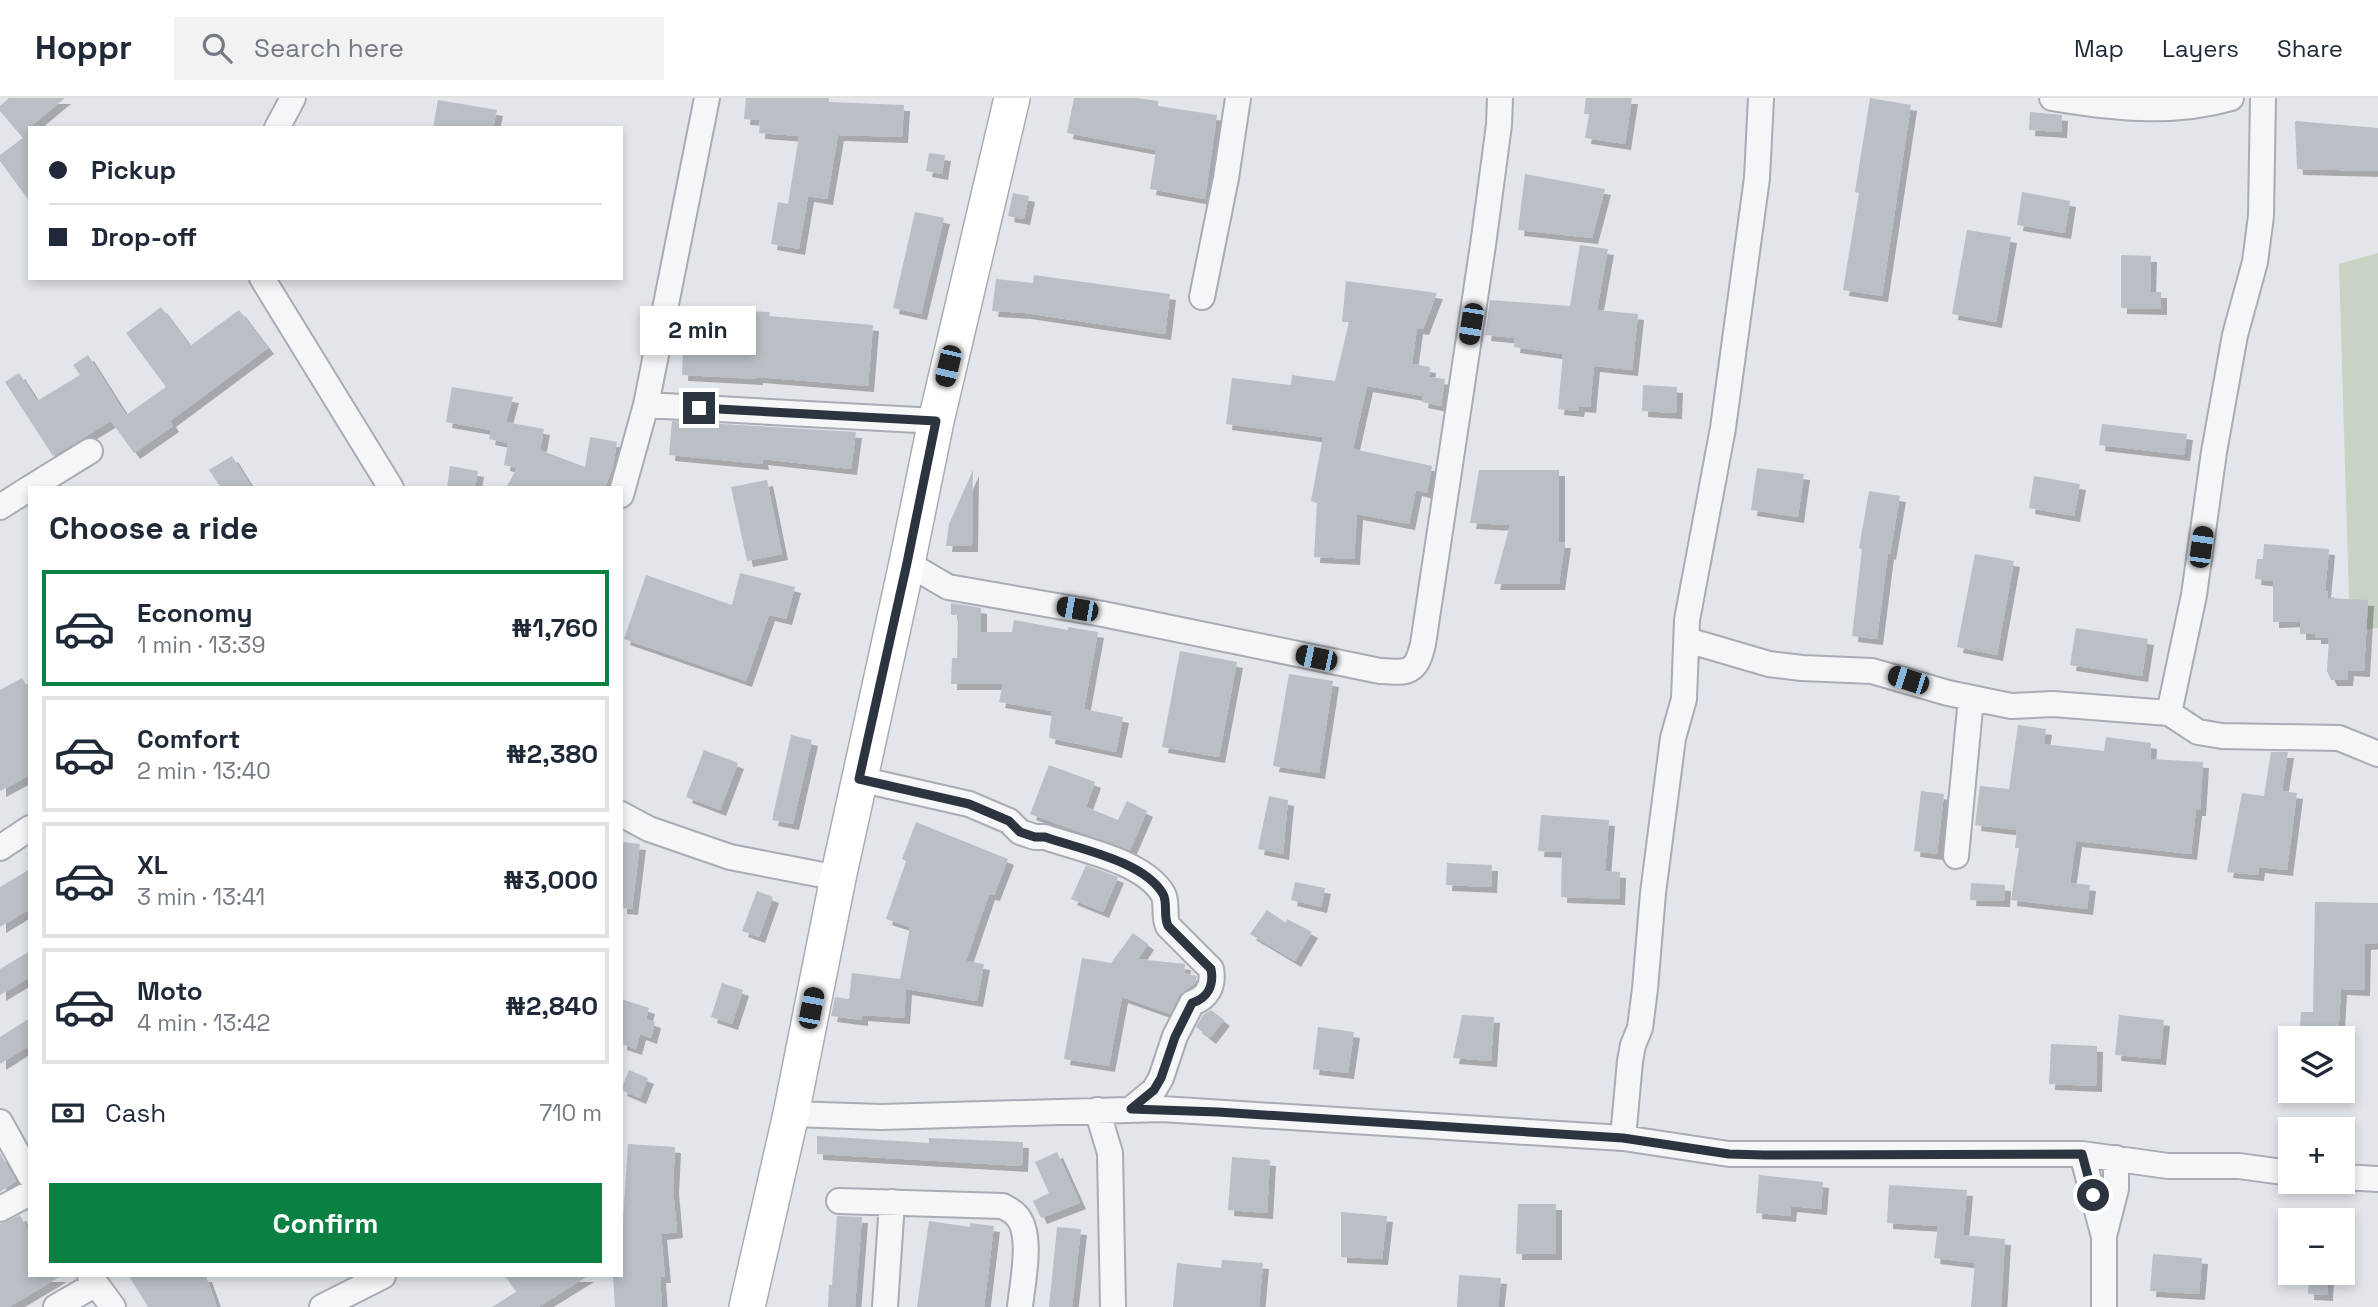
<!DOCTYPE html>
<html lang="en">
<head>
<meta charset="utf-8">
<style>
	body { margin:0; font-family:"Space Grotesk",sans-serif; background:#f2f2f3; color:#1f2937; height:100vh; display:flex; flex-direction:column; font-size:26px; white-space:nowrap }
	* { box-sizing:border-box; margin:0 }
	p { font-size:23px; color:#747a83 }
	.icon { flex:none; width:38px; height:38px; fill:none; stroke:currentColor; stroke-width:2; stroke-linecap:round; stroke-linejoin:round }
	.map { position:relative; flex:1; overflow:hidden }
	.side { position:absolute; left:28px; top:388px; width:595px; height:791px; display:flex; flex-direction:column; background:#fff; border-radius:0px; box-shadow:0 4px 10px #0003 }
	.side>* { flex:none }
	.top-card { position:absolute; left:28px; top:28px; width:595px; height:154px; border-radius:0px; box-shadow:0 4px 10px #0003; display:grid; align-content:center; height:154px; padding:0 21px; background:#fff }
	.buttons { position:absolute; left:2278px; top:928px; display:grid; gap:14px }
	.buttons a { display:grid; place-items:center; width:77px; height:77px; border-radius:0px; background:#fff; box-shadow:0 4px 10px #0003; font-size:35px }
	.end { position:absolute; width:32px; height:32px; margin:-16px; border:9px solid #2c3440; background:#fff; box-shadow:0 0 0 4px #fff }
	.from { border-radius:50% }
	.bubble { position:absolute; height:49px; border-radius:0px; background:#fff; box-shadow:0 4px 10px #0003; font-size:23px; font-weight:700; line-height:49px; text-align:center }
	.car { position:absolute; width:21px; height:42px; margin:-21px -10px; border-radius:9px; box-shadow:0 0 5px 2px #0007; background:linear-gradient(#222 24%,#8ab4d8 0 40%,#222 0 76%,#8ab4d8 0 86%,#222 0) }
	.top-card b { display:flex; align-items:center; gap:24px; height:66px; font-size:26px }
	.top-card b+b { border-top:2px solid #e0e1e3 }
	.top-card i { width:18px; height:18px; background:#1f2937 }
	ul { padding:0; list-style:none }
	li { display:flex; align-items:center; gap:21px; height:116px; margin:0 14px 10px; padding:0 7px; border:4px solid #e0e1e3; border-radius:0px }
	li div { flex:1 }
	li b { display:block; font-size:26px }
	li em { font-style:normal; font-weight:700 }
	li.selected { border-color:#0b8043 }
	li>.icon { width:63px; height:63px; stroke-width:1.5 }
	h2 { padding:0 21px; font-size:32px; line-height:84px }
	.pay { display:flex; align-items:center; gap:18px; height:77px; padding:0 21px; font-size:26px }
	.pay p { margin-inline-start:auto }
	.primary-button { display:flex; gap:14px; margin-top:auto; padding:14px 21px }
	.primary-button a { flex:1; height:80px; border-radius:0px; background:#0b8043; color:#fff; font-size:28px; font-weight:700; line-height:80px; text-align:center }
	header { display:flex; align-items:center; gap:42px; box-sizing:border-box; height:98px; padding:0 35px; background:#fff; border-bottom:2px solid #e0e1e3 }
	header strong { font-size:33px }
	nav { display:flex; gap:38px; margin-inline-start:auto; font-size:24px }
	.search { width:490px; height:63px; background:#f2f2f3; display:flex; align-items:center; gap:18px; box-sizing:border-box; padding:0 24px; border-radius:0px; color:#747a83; font-size:26px }
	.map>svg:first-child { display:block }
	.green { fill:#c8d3c4 }
	.building { fill:#babfc6; filter:url(#shadow) }
	.lines { fill:none; stroke-linecap:round; stroke-linejoin:round }
	.minor-casing { stroke:#a8acb4; stroke-width:28 }
	.secondary-casing { stroke:#a8acb4; stroke-width:38 }
	.minor { stroke:#f5f6f8; stroke-width:24 }
	.secondary { stroke:#fff; stroke-width:35 }
	.route { stroke:#2c3440; stroke-width:9 }
</style>
</head>
<body>
<header>
<strong>Hoppr</strong>
<div class="search"><svg class="icon" aria-label="search" viewBox="0 0 24 24"><circle cx="10" cy="10" r="6"/><path d="M15 15l6 6"/></svg>Search here</div>
<nav><a>Map</a><a>Layers</a><a>Share</a></nav>
</header>
<div class="map">
<svg width="2378" height="1209" viewBox="0 0 2378 1209">
	<defs>
		<filter id="shadow"><feDropShadow dx="6" dy="6" stdDeviation="0" flood-color="#0004"/></filter>
	</defs>
	<rect width="100%" height="100%" fill="#e2e5ea"/>
	<path class="green" d="M 2378,155 L 2378,530 L 2350,533 L 2339,166 Z"/>
	<path class="building" d="M 9,0 L 65,0 L 30,29 L 30,104 L 0,63 L 0,57 L 23,40 L 0,13 L 0,8 Z
		M 746,0 L 829,0 L 829,4 L 904,7 L 902,39 L 838,37 L 827,101 L 808,98 L 799,151 L 771,146 L 778,104 L 788,106 L 799,38 L 759,35 L 760,22 L 744,21 Z
		M 1074,0 L 1136,0 L 1158,3 L 1158,8 L 1217,17 L 1205,101 L 1150,91 L 1156,52 L 1067,35 Z
		M 1586,0 L 1632,0 L 1625,46 L 1585,40 L 1589,16 L 1584,16 Z
		M 1870,0 L 1911,7 L 1882,198 L 1843,192 L 1859,95 L 1855,94 Z
		M 438,2 L 497,12 L 493,30 L 433,30 Z
		M 2030,14 L 2062,17 L 2061,34 L 2029,32 Z
		M 2295,23 L 2378,30 L 2378,73 L 2297,71 Z
		M 929,55 L 945,57 L 942,76 L 926,73 Z
		M 1525,76 L 1605,91 L 1592,140 L 1518,132 Z
		M 2022,94 L 2070,103 L 2065,135 L 2017,127 Z
		M 1013,95 L 1029,98 L 1024,121 L 1008,118 Z
		M 915,114 L 944,120 L 921,216 L 893,210 Z
		M 1967,132 L 2011,139 L 1996,224 L 1952,216 Z
		M 1580,147 L 1608,151 L 1597,212 L 1638,216 L 1632,272 L 1594,268 L 1590,309 L 1579,308 L 1578,313 L 1558,311 L 1563,256 L 1514,249 L 1515,240 L 1485,237 L 1490,202 L 1570,208 Z
		M 2121,157 L 2151,158 L 2150,194 L 2161,194 L 2161,211 L 2121,210 Z
		M 1034,177 L 1170,196 L 1165,236 L 1025,215 L 992,213 L 996,181 L 1033,185 Z
		M 1346,183 L 1437,195 L 1423,231 L 1417,230 L 1412,266 L 1430,269 L 1429,279 L 1445,281 L 1441,308 L 1422,304 L 1423,298 L 1367,288 L 1353,351 L 1432,368 L 1427,395 L 1416,392 L 1409,426 L 1357,416 L 1354,461 L 1314,459 L 1317,405 L 1311,403 L 1323,339 L 1226,326 L 1232,280 L 1291,287 L 1292,277 L 1335,283 L 1349,224 L 1342,224 Z
		M 161,209 L 190,248 L 239,212 L 268,250 L 170,323 L 173,328 L 134,355 L 111,323 L 53,358 L 5,284 L 19,275 L 37,303 L 80,277 L 73,267 L 88,257 L 126,317 L 166,289 L 126,235 Z
		M 693,211 L 770,214 L 769,218 L 873,227 L 868,288 L 757,279 L 757,281 L 682,277 L 683,253 L 692,253 Z
		M 1643,287 L 1677,289 L 1676,315 L 1642,313 Z
		M 452,289 L 513,299 L 506,324 L 544,331 L 540,352 L 585,369 L 590,339 L 617,344 L 613,369 L 605,390 L 506,390 L 517,370 L 504,367 L 508,345 L 489,341 L 491,332 L 446,324 Z
		M 672,323 L 856,334 L 851,371 L 762,361 L 763,366 L 669,357 Z
		M 2102,326 L 2187,336 L 2184,357 L 2099,347 Z
		M 232,358 L 252,390 L 221,390 L 209,372 Z
		M 450,368 L 478,373 L 475,390 L 447,390 Z
		M 1757,370 L 1804,376 L 1798,419 L 1751,412 Z
		M 973,372 L 972,448 L 946,448 L 949,426 Z
		M 1479,372 L 1559,372 L 1559,444 L 1565,444 L 1559,486 L 1494,486 L 1510,427 L 1470,425 Z
		M 2034,378 L 2080,386 L 2074,418 L 2029,410 Z
		M 767,382 L 782,456 L 747,463 L 731,389 Z
		M 1869,393 L 1900,398 L 1890,456 L 1888,455 L 1877,541 L 1852,538 L 1862,451 L 1859,450 Z
		M 2264,446 L 2329,451 L 2325,494 L 2328,493 L 2328,500 L 2368,502 L 2364,573 L 2348,572 L 2347,582 L 2331,582 L 2327,573 L 2329,540 L 2315,540 L 2315,536 L 2300,536 L 2300,523 L 2273,524 L 2273,483 L 2255,481 L 2257,461 L 2263,461 Z
		M 1975,456 L 2014,463 L 1997,557 L 1957,549 Z
		M 740,475 L 795,489 L 786,521 L 769,517 L 746,583 L 624,541 L 646,477 L 732,507 Z
		M 951,505 L 981,510 L 981,534 L 1012,534 L 1014,522 L 1068,532 L 1068,529 L 1098,534 L 1084,611 L 1123,619 L 1116,654 L 1049,640 L 1052,613 L 999,604 L 1003,586 L 951,586 L 952,560 L 957,560 L 958,517 L 951,517 Z
		M 2076,530 L 2148,541 L 2142,578 L 2070,567 Z
		M 1180,553 L 1237,564 L 1219,659 L 1162,649 Z
		M 1289,576 L 1333,583 L 1319,675 L 1273,668 Z
		M 22,580 L 30,593 L 30,677 L 0,693 L 0,592 Z
		M 2018,627 L 2046,631 L 2044,646 L 2104,653 L 2106,639 L 2151,645 L 2150,661 L 2203,664 L 2200,712 L 2196,712 L 2191,756 L 2076,743 L 2070,785 L 2090,787 L 2087,811 L 2011,802 L 2019,750 L 2015,750 L 2017,732 L 1975,727 L 1980,688 L 2009,691 Z
		M 791,637 L 812,642 L 793,726 L 772,722 Z
		M 704,652 L 738,665 L 720,712 L 686,699 Z
		M 2271,654 L 2288,654 L 2282,693 L 2297,695 L 2287,772 L 2259,769 L 2258,777 L 2227,774 L 2242,695 L 2264,698 Z
		M 1049,667 L 1095,684 L 1086,709 L 1118,722 L 1127,703 L 1147,713 L 1130,752 L 1030,716 Z
		M 1921,693 L 1944,696 L 1937,756 L 1914,753 Z
		M 1269,698 L 1288,702 L 1283,756 L 1258,751 Z
		M 1541,717 L 1609,722 L 1605,773 L 1620,774 L 1619,801 L 1561,799 L 1562,754 L 1538,753 Z
		M 916,724 L 1008,761 L 994,797 L 989,796 L 966,863 L 984,866 L 977,903 L 906,891 L 904,920 L 862,917 L 862,922 L 831,918 L 835,899 L 849,901 L 852,875 L 900,881 L 910,829 L 886,821 L 906,763 L 902,761 Z
		M 621,744 L 640,746 L 632,811 L 621,810 Z
		M 1447,765 L 1492,767 L 1491,789 L 1446,787 Z
		M 1086,767 L 1118,779 L 1103,814 L 1071,801 Z
		M 30,771 L 30,811 L 0,829 L 0,789 Z
		M 1295,784 L 1325,790 L 1321,809 L 1291,802 Z
		M 1971,785 L 2005,787 L 2004,803 L 1970,802 Z
		M 757,793 L 773,799 L 759,839 L 742,833 Z
		M 2315,804 L 2378,805 L 2378,845 L 2365,846 L 2364,892 L 2341,891 L 2338,940 L 2299,940 L 2301,914 L 2313,914 Z
		M 1267,812 L 1286,825 L 1287,821 L 1312,834 L 1295,863 L 1250,836 Z
		M 1133,835 L 1148,846 L 1138,861 L 1185,866 L 1184,875 L 1197,878 L 1195,885 L 1179,897 L 1170,916 L 1122,899 L 1109,968 L 1064,961 L 1082,860 L 1111,865 Z
		M 30,853 L 30,879 L 0,897 L 0,871 Z
		M 722,885 L 743,892 L 732,926 L 711,919 Z
		M 621,901 L 649,910 L 646,921 L 655,924 L 651,940 L 640,936 L 636,951 L 621,946 Z
		M 1211,912 L 1224,922 L 1210,940 L 1196,929 L 1203,917 Z
		M 1462,917 L 1494,919 L 1491,963 L 1453,960 Z
		M 2119,917 L 2164,922 L 2160,961 L 2115,957 Z
		M 30,920 L 30,947 L 0,966 L 0,939 Z
		M 1318,929 L 1354,934 L 1348,975 L 1313,971 Z
		M 2051,946 L 2097,948 L 2096,988 L 2049,986 Z
		M 629,972 L 648,980 L 640,1000 L 621,992 Z
		M 817,1038 L 929,1045 L 929,1040 L 1023,1044 L 1022,1068 L 817,1056 Z
		M 628,1046 L 675,1049 L 673,1090 L 677,1134 L 661,1136 L 665,1179 L 660,1179 L 662,1209 L 615,1209 L 613,1178 L 621,1178 L 621,1117 L 623,1122 Z
		M 1057,1054 L 1080,1105 L 1041,1120 L 1033,1103 L 1049,1095 L 1035,1064 Z
		M 0,1055 L 16,1083 L 0,1094 Z
		M 1232,1059 L 1270,1062 L 1267,1115 L 1228,1112 Z
		M 1759,1077 L 1823,1084 L 1821,1111 L 1791,1108 L 1790,1118 L 1756,1115 Z
		M 1889,1087 L 1967,1092 L 1963,1137 L 2005,1141 L 2001,1209 L 1971,1209 L 1975,1165 L 1934,1160 L 1938,1128 L 1887,1125 Z
		M 1518,1106 L 1556,1106 L 1556,1156 L 1516,1156 Z
		M 1341,1114 L 1387,1118 L 1382,1161 L 1341,1159 Z
		M 20,1117 L 30,1136 L 30,1178 L 61,1178 L 9,1209 L 0,1209 L 0,1126 Z
		M 837,1118 L 862,1119 L 855,1209 L 828,1209 L 829,1187 L 832,1187 Z
		M 929,1123 L 970,1129 L 970,1125 L 994,1128 L 984,1209 L 917,1209 Z
		M 1057,1129 L 1081,1131 L 1072,1209 L 1049,1209 Z
		M 2153,1156 L 2202,1160 L 2199,1196 L 2150,1193 Z
		M 1222,1162 L 1263,1165 L 1259,1209 L 1173,1209 L 1177,1165 L 1221,1170 Z
		M 2309,1174 L 2328,1174 L 2327,1197 L 2308,1196 Z
		M 1459,1177 L 1501,1180 L 1498,1209 L 1457,1209 Z
		M 129,1178 L 206,1178 L 217,1209 L 148,1209 Z
		M 505,1178 L 588,1178 L 538,1209 L 492,1209 L 516,1194 Z"/>
	<g class="lines">
		<defs>
			<path id="minor" d="M 2052,0 C 2110,10 2173,17 2231,0
				M 277,30 L 293,0
				M 262,180 L 391,390
				M 1202,199 L 1226,80 L 1238,0
				M 646,307 L 936,323
				M 30,390 L 90,353
				M 621,397 L 646,307 L 707,0
				M 0,409 L 30,390
				M 907,465 L 948,489 L 1103,516 L 1380,573 C 1408,575 1416,576 1423,546 L 1483,147 L 1499,27 L 1500,0
				M 1687,542 L 1769,566 L 1802,570 L 1872,573 L 1948,595 L 2011,608 L 2053,606 L 2169,615 L 2198,634 L 2222,638 L 2339,640 L 2378,656
				M 2169,615 L 2194,497 L 2214,354 L 2235,237 L 2255,164 L 2261,118 L 2263,0
				M 859,681 L 969,706 L 1009,723 L 1020,734 L 1035,739 L 1045,739 C 1079,751 1144,763 1163,796 C 1168,806 1163,817 1168,828 L 1211,871 C 1214,887 1208,900 1192,905 L 1175,938 L 1161,980 L 1154,992 L 1131,1011
				M 621,716 L 649,731 L 730,759 L 838,780
				M 0,750 L 30,730
				M 1956,758 L 1971,600
				M 1097,1012 L 1110,1055 L 1113,1209
				M 791,1016 L 881,1019 L 1162,1011 L 1623,1040 L 1729,1056 L 2082,1056 L 2168,1068 L 2239,1068 L 2291,1075
				M 0,1024 L 30,1078
				M 1623,1040 L 1630,963 L 1633,947 L 1640,930 L 1645,891 L 1653,795 L 1673,640 L 1684,601 L 1687,522 L 1723,330 L 1757,80 L 1761,0
				M 2082,1056 L 2104,1139 L 2104,1209
				M 2343,1079 L 2378,1081
				M 839,1103 L 1003,1108 C 1007,1111 1013,1113 1016,1117 C 1034,1135 1022,1186 1020,1209
				M 0,1111 L 30,1095
				M 2104,1138 L 2116,1091 L 2116,1060
				M 90,1178 L 113,1209
				M 56,1209 L 96,1186
				M 322,1209 L 383,1178
				M 885,1209 L 892,1104"/>
			<path id="secondary" d="M 747,1209 L 791,1016 L 838,780 L 907,465 L 936,323 L 1012,0"/>
		</defs>
		<use href="#minor" class="minor-casing"/>
		<use href="#secondary" class="secondary-casing"/>
		<use href="#minor" class="minor"/>
		<use href="#secondary" class="secondary"/>
	</g>
	<g class="lines">
		<path class="route" d="M 699,310 L 936,323 L 907,465 L 859,681 L 969,706 L 1009,723 L 1020,734 L 1035,739 L 1045,739 C 1079,751 1144,763 1163,796 C 1168,805 1163,817 1168,828 L 1211,871 C 1214,887 1208,900 1192,905 L 1175,939 L 1161,980 L 1154,992 L 1131,1011 L 1218,1014 L 1623,1040 L 1729,1056 L 1764,1057 L 2082,1056 L 2093,1097"/>
	</g>
</svg>
<div class="buttons">
<a><svg class="icon" aria-label="layers" viewBox="0 0 24 24"><path d="M12 4l9 5-9 5-9-5zM3 14l9 5 9-5"/></svg></a>
<a>+</a>
<a>−</a>
</div>
<i class="end from" style="left:2093px;top:1097px"></i>
<i class="end" style="left:699px;top:310px"></i>
<div class="bubble" style="left:640px;top:208px;width:116px">2 min</div>
<i class="car" style="left:1471px;top:226px;rotate:189deg"></i>
<i class="car" style="left:948px;top:268px;rotate:193deg"></i>
<i class="car" style="left:2201px;top:449px;rotate:8deg"></i>
<i class="car" style="left:1077px;top:511px;rotate:280deg"></i>
<i class="car" style="left:1316px;top:560px;rotate:282deg"></i>
<i class="car" style="left:1908px;top:582px;rotate:288deg"></i>
<i class="car" style="left:811px;top:910px;rotate:11deg"></i>
<div class="top-card">
<b><i class="from"></i>Pickup</b>
<b><i></i>Drop-off</b>
</div>
<section class="side">
<h2>Choose a ride</h2>
<ul>
<li class="selected"><svg class="icon" aria-label="car" viewBox="0 0 24 24"><path d="M5 17H2v-5l4-1 3-4h7l3 4 3 1v5h-3M9 17h6M6 11h13"/><circle cx="7" cy="17" r="2"/><circle cx="17" cy="17" r="2"/></svg><div><b>Economy</b><p>1 min · 13:39</p></div><em>₦1,760</em></li>
<li><svg class="icon" aria-label="car" viewBox="0 0 24 24"><path d="M5 17H2v-5l4-1 3-4h7l3 4 3 1v5h-3M9 17h6M6 11h13"/><circle cx="7" cy="17" r="2"/><circle cx="17" cy="17" r="2"/></svg><div><b>Comfort</b><p>2 min · 13:40</p></div><em>₦2,380</em></li>
<li><svg class="icon" aria-label="car" viewBox="0 0 24 24"><path d="M5 17H2v-5l4-1 3-4h7l3 4 3 1v5h-3M9 17h6M6 11h13"/><circle cx="7" cy="17" r="2"/><circle cx="17" cy="17" r="2"/></svg><div><b>XL</b><p>3 min · 13:41</p></div><em>₦3,000</em></li>
<li><svg class="icon" aria-label="car" viewBox="0 0 24 24"><path d="M5 17H2v-5l4-1 3-4h7l3 4 3 1v5h-3M9 17h6M6 11h13"/><circle cx="7" cy="17" r="2"/><circle cx="17" cy="17" r="2"/></svg><div><b>Moto</b><p>4 min · 13:42</p></div><em>₦2,840</em></li>
</ul>
<div class="pay"><svg class="icon" aria-label="cash" viewBox="0 0 24 24"><path d="M3 7h18v10H3z"/><circle cx="12" cy="12" r="2"/></svg>Cash<p>710 m</p></div>
<div class="primary-button"><a>Confirm</a></div>
</section>
</div>
</body>
</html>
